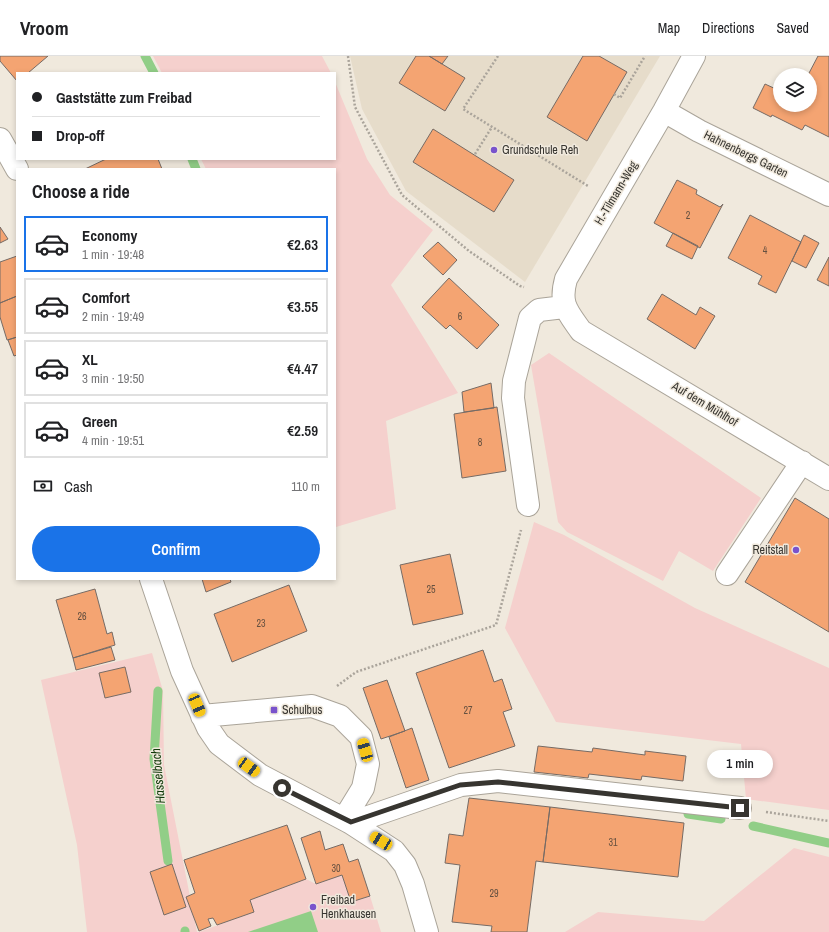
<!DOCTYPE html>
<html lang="en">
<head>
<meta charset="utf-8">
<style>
	body { margin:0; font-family:"Archivo Narrow",sans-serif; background:#f2f2f2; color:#202124; height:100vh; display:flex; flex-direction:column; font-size:15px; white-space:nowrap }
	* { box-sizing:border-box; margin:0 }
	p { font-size:13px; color:#757577 }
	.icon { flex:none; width:22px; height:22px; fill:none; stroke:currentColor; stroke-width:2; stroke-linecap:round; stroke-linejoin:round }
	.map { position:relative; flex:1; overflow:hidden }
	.details { position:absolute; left:16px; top:112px; width:320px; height:412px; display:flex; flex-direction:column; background:#fff; border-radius:0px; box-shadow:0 2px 6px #0003 }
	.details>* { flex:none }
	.top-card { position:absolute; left:16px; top:16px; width:320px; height:88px; border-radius:0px; box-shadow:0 2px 6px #0003; display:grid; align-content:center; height:88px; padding:0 16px; background:#fff }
	.tools { position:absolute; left:773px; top:12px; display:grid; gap:8px }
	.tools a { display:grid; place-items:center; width:44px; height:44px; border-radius:50%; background:#fff; box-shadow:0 2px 6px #0003; font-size:20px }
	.end { position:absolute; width:18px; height:18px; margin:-9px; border:5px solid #373530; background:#fff; box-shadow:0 0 0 2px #fff }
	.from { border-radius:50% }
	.bubble { position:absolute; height:28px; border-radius:14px; background:#fff; box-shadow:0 2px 6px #0003; font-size:13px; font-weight:600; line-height:28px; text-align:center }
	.car { position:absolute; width:12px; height:24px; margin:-12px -6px; border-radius:5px; box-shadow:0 0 3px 1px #0007; background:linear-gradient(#f5c518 24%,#345 0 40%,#f5c518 0 76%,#345 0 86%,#f5c518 0) }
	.top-card b { display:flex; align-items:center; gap:14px; height:38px; font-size:15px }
	.top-card b+b { border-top:1px solid #e0e0e0 }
	.top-card i { width:10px; height:10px; background:#202124 }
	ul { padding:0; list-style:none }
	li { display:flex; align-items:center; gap:12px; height:56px; margin:0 8px 6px; padding:0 8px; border:2px solid #e0e0e0; border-radius:0px }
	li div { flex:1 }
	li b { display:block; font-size:15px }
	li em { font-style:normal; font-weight:600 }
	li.selected { border-color:#1a73e8 }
	li>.icon { width:36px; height:36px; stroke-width:1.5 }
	h2 { padding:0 16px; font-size:18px; line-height:48px }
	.pay { display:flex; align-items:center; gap:10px; height:44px; padding:0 16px; font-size:15px }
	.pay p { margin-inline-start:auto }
	.button { display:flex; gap:8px; margin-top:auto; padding:8px 16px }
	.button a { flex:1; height:46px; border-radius:24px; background:#1a73e8; color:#fff; font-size:16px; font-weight:600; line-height:46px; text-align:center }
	header { display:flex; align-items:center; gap:24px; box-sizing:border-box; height:56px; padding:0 20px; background:#fff; border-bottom:1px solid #e0e0e0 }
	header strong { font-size:19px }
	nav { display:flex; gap:22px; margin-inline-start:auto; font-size:14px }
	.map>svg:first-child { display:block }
	.built { fill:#e6dcca }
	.green { fill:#f5d0cd }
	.water { fill:#91ce87 }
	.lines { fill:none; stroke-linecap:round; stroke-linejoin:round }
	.stream { stroke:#91ce87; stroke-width:9 }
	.building { fill:#f4a472; stroke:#766b65 }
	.minor-casing { stroke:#aaa499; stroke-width:24 }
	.path { stroke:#aaa49b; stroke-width:2.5; stroke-dasharray:2 2; stroke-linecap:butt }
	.minor { stroke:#fff; stroke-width:22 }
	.route { stroke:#373530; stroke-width:5 }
	.poi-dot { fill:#7953cc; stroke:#f0e9dd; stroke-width:1.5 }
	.labels { text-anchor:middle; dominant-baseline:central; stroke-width:3; stroke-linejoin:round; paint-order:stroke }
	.number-label { font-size:10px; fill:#665140 }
	.poi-label { font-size:12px; fill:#373530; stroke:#f0e9dd; text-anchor:start }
	.street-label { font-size:12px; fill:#373530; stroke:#f0e9dd }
	.water-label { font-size:13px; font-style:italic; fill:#113a0a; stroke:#f0e9dd }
</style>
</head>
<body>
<header>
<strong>Vroom</strong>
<nav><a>Map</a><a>Directions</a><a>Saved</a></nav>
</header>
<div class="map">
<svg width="829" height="876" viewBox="0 0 829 876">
	<rect width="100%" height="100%" fill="#f0e9dd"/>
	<path class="built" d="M 350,0 L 660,0 L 525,226 L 406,135 L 362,53 Z"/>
	<path class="green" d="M 153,0 L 322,0 L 331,17 L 162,17 Z
		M 335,26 L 367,103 L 390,139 L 433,174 L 391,229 L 458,337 L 386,365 L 396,453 L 336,471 L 335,113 L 206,113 L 201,103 L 335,103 Z
		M 549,297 L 761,442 L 713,515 L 679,495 L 663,525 L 567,476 L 558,466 L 531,309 Z
		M 534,466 L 564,479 L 695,552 L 829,612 L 829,754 L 746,743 L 741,688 L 556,666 L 505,572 Z
		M 152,597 L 163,635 L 164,709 L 197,876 L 87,876 L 77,789 L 41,624 Z
		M 794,792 L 829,801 L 829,876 L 565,876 L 598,856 L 704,865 Z
		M 342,819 L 351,846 L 370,840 L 381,876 L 199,876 L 254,856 L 250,844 L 306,823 L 316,828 Z"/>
	<path class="water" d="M 311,855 L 318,876 L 248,876 Z"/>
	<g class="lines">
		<path class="stream" d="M 145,0 L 154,17
			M 192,103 L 196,113
			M 158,635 L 154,703 L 168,805
			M 688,758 L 721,763
			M 753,770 L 829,787
			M 185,875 L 185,876"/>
	</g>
	<path class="building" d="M 0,0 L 48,0 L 28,17 L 17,17 L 17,25 L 0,5 Z
		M 416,0 L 429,0 L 465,22 L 445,55 L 399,27 Z
		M 429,0 L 448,0 L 442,8 Z
		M 583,0 L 599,0 L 627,16 L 587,85 L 547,61 Z
		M 818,0 L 829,0 L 829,81 L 805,69 L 802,74 L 772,59 L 771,61 L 753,52 L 765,28 L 778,34 L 780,30 L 780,49 L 810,49 L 810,31 L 814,23 L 808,19 Z
		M 433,73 L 514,124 L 494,156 L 413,106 Z
		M 106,103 L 158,103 L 162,113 L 85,113 Z
		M 677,124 L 697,134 L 696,138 L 720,151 L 723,148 L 700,192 L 654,167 Z
		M 750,159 L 801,186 L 776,237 L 758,228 L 762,220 L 728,202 Z
		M 0,171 L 8,183 L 0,187 Z
		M 673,177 L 698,190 L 692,203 L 666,190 Z
		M 804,179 L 819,187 L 806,212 L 792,205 Z
		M 438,186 L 457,204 L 443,219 L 423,200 Z
		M 17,200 L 17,240 L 0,247 L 0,206 Z
		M 829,201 L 829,230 L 817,224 Z
		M 449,222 L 499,269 L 477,293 L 450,269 L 446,273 L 422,251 Z
		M 662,238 L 696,259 L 700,251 L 715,260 L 695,293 L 647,263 Z
		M 17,240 L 17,281 L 7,284 L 0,261 L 0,247 Z
		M 17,281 L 17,299 L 14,300 L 8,284 Z
		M 491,327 L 494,352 L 464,356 L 462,336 Z
		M 497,351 L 506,415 L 462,422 L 454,358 Z
		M 795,442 L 829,463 L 829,576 L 745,526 Z
		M 450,498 L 463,558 L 413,569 L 400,509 Z
		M 202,523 L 230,523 L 231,526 L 206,536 Z
		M 289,529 L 307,575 L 232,606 L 214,558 Z
		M 95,533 L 107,578 L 112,576 L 115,589 L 73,602 L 56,544 Z
		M 111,591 L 115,604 L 76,614 L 73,602 Z
		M 483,594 L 494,626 L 502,623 L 512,653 L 503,656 L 515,690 L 449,712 L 416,617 Z
		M 125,611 L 131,636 L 105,642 L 99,617 Z
		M 387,624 L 405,675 L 381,683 L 363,632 Z
		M 412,672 L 429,724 L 406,732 L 389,681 Z
		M 538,690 L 592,696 L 593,692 L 645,699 L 645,695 L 686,700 L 683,725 L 642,720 L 641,724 L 589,718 L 588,722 L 534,716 Z
		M 469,742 L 550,751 L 543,806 L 536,805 L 527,876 L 491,876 L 492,870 L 452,866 L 460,809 L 445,807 L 449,778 L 463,780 Z
		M 550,751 L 684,767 L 678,821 L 543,806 Z
		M 287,769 L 306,823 L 250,844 L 254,856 L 217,869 L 213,862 L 208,863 L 211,870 L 199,875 L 186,841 L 195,837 L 184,804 Z
		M 320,775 L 325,794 L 343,788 L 349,806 L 358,803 L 370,840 L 351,846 L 342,819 L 316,828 L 301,782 Z
		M 172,808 L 186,851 L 164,859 L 150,816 Z"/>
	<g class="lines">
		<defs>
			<path id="minor" d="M 694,0 L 664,55 L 566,223 C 559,248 567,255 581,275 L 829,423
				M 664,55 L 699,75 L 829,139
				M 0,83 L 17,113
				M 528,449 L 513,342 L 514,325 L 530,262 L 539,254 L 564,251
				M 727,518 L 802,406
				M 151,523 L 182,615 L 208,672 L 219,688 L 260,719 L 351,767 L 394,795 L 405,809 L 413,828 L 427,876
				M 202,660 L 312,650 L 340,660 L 361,681 L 368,708 L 363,732 L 344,763
				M 351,767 L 461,729 L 498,725 L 740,752"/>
		</defs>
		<use href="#minor" class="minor-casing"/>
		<path class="path" d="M 348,0 L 355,51 L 402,139 L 469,195 L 520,230 L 524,231
			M 498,0 L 463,53 L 588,130
			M 614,38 L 620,42 L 645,0
			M 475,98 L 492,71
			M 337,630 L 356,616 L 496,569 L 521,474
			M 766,756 L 829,765"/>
		<use href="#minor" class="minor"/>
	</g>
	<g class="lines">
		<path class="route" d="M 282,732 L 351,766 L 460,729 L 498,726 L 740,752"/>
	</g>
	<g class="poi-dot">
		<circle cx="494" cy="94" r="4"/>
		<circle cx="796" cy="494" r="4"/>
		<rect x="270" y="650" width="8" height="8" rx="2"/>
		<circle cx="313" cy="851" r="4"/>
	</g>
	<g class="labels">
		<g class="number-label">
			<text x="688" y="159">2</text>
			<text x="765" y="194">4</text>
			<text x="460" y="260">6</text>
			<text x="480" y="386">8</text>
			<text x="431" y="533">25</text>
			<text x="82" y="560">26</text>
			<text x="261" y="567">23</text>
			<text x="468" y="654">27</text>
			<text x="613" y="786">31</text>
			<text x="336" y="812">30</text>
			<text x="494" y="837">29</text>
		</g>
		<g class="poi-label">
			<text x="502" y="94">Grundschule Reh</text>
			<text x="788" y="494" text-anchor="end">Reitstall</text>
			<text x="282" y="654">Schulbus</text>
			<text x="321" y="844">Freibad<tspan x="321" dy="14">Henkhausen</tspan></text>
		</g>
		<g class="street-label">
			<text transform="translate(746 98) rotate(26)">Hahnenbergs Garten</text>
			<text transform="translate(616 137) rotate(-59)">H.-Tilmann-Weg</text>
			<text transform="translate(705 348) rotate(31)">Auf dem Mühlhof</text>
		</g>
		<g class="water-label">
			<text transform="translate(158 720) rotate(-95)">Hasselbach</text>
		</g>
	</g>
</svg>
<div class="tools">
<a><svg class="icon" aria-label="layers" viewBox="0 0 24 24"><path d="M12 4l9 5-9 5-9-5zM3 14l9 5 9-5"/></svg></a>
</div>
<i class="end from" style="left:282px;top:732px"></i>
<i class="end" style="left:740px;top:752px"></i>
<div class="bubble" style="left:707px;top:694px;width:66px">1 min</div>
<i class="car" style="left:197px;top:649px;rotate:157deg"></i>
<i class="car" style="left:365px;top:694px;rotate:344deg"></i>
<i class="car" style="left:249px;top:711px;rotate:126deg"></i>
<i class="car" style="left:381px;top:785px;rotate:301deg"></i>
<div class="top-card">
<b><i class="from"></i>Gaststätte zum Freibad</b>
<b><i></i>Drop-off</b>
</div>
<section class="details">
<h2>Choose a ride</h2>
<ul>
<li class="selected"><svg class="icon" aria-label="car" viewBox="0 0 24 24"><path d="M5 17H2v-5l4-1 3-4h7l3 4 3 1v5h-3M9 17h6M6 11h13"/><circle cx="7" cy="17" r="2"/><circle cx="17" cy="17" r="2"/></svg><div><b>Economy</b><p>1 min · 19:48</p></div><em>€2.63</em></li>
<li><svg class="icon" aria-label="car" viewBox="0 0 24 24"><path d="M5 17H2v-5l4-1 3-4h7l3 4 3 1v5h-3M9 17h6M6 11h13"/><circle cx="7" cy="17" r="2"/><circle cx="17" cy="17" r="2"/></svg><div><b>Comfort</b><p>2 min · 19:49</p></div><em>€3.55</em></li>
<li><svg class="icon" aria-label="car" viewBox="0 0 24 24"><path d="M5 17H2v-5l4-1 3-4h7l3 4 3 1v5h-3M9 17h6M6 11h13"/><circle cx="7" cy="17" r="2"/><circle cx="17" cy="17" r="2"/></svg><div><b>XL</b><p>3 min · 19:50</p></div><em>€4.47</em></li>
<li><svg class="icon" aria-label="car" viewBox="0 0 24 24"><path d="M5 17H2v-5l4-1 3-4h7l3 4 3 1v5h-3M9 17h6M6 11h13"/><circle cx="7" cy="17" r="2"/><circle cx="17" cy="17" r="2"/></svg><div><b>Green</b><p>4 min · 19:51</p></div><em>€2.59</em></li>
</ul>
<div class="pay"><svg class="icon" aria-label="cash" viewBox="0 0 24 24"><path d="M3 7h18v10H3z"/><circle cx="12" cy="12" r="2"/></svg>Cash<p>110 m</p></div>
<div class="button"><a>Confirm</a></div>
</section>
</div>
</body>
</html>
